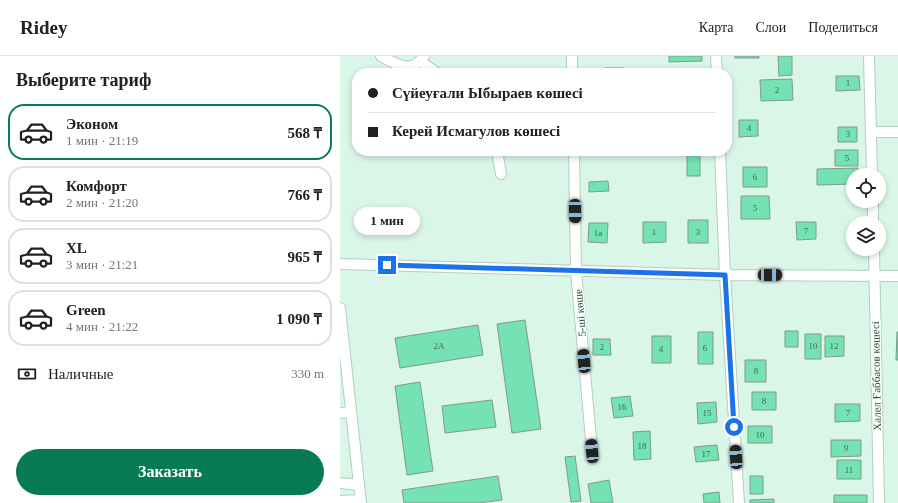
<!DOCTYPE html>
<html lang="ru">
<head>
<meta charset="utf-8">
<style>
	body { margin:0; font-family:"Times New Roman",serif; background:#f6f6f6; color:#202124; height:100vh; display:flex; flex-direction:column; font-size:15px; white-space:nowrap }
	* { box-sizing:border-box; margin:0 }
	p { font-size:13px; color:#757577 }
	.icon { flex:none; width:22px; height:22px; fill:none; stroke:currentColor; stroke-width:2; stroke-linecap:round; stroke-linejoin:round }
	.map { position:relative; flex:1; overflow:hidden }
	.side { display:flex; flex-direction:column; background:#fff; width:340px }
	.side>* { flex:none }
	.hud { position:absolute; left:12px; top:12px; width:380px; height:88px; border-radius:16px; box-shadow:0 2px 6px #0003; display:grid; align-content:center; height:88px; padding:0 16px; background:#fff }
	.buttons { position:absolute; left:506px; top:112px; display:grid; gap:8px }
	.buttons a { display:grid; place-items:center; width:40px; height:40px; border-radius:50%; background:#fff; box-shadow:0 2px 6px #0003; font-size:20px }
	.end { position:absolute; width:18px; height:18px; margin:-9px; border:5px solid #1a73e8; background:#fff; box-shadow:0 0 0 2px #fff }
	.from { border-radius:50% }
	.bubble { position:absolute; height:28px; border-radius:14px; background:#fff; box-shadow:0 2px 6px #0003; font-size:13px; font-weight:700; line-height:28px; text-align:center }
	.car { position:absolute; width:12px; height:24px; margin:-12px -6px; border-radius:5px; box-shadow:0 0 3px 1px #0007; background:linear-gradient(#222 24%,#8ab4d8 0 40%,#222 0 76%,#8ab4d8 0 86%,#222 0) }
	.hud b { display:flex; align-items:center; gap:14px; height:38px; font-size:15px }
	.hud b+b { border-top:1px solid #e0e0e0 }
	.hud i { width:10px; height:10px; background:#202124 }
	ul { padding:0; list-style:none }
	li { display:flex; align-items:center; gap:12px; height:56px; margin:0 8px 6px; padding:0 8px; border:2px solid #e0e0e0; border-radius:16px }
	li div { flex:1 }
	li b { display:block; font-size:15px }
	li em { font-style:normal; font-weight:700 }
	li.on { border-color:#087a55 }
	li>.icon { width:36px; height:36px; stroke-width:1.5 }
	h2 { padding:0 16px; font-size:18px; line-height:48px }
	.pay { display:flex; align-items:center; gap:10px; height:44px; padding:0 16px; font-size:15px }
	.pay p { margin-inline-start:auto }
	.button { display:flex; gap:8px; margin-top:auto; padding:8px 16px }
	.button a { flex:1; height:46px; border-radius:24px; background:#087a55; color:#fff; font-size:16px; font-weight:700; line-height:46px; text-align:center }
	header { display:flex; align-items:center; gap:24px; box-sizing:border-box; height:56px; padding:0 20px; background:#fff; border-bottom:1px solid #e0e0e0 }
	header strong { font-size:19px }
	nav { display:flex; gap:22px; margin-inline-start:auto; font-size:14px }
	main { display:flex; flex:1; min-height:0 }
	.map>svg:first-child { display:block }
	.building { fill:#75e2b3; stroke:#809a8d }
	.lines { fill:none; stroke-linecap:round; stroke-linejoin:round }
	.minor-casing { stroke:#b3cec0; stroke-width:12 }
	.minor { stroke:#fff; stroke-width:10 }
	.route { stroke:#1a73e8; stroke-width:5 }
	.labels { text-anchor:middle; dominant-baseline:central; stroke-width:3; stroke-linejoin:round; paint-order:stroke }
	.number-label { font-size:9px; fill:#446858 }
	.street-label { font-size:11px; fill:#34403a; stroke:#f4fff9 }
</style>
</head>
<body>
<header>
<strong>Ridey</strong>
<nav><a>Карта</a><a>Слои</a><a>Поделиться</a></nav>
</header>
<main>
<section class="side">
<h2>Выберите тариф</h2>
<ul>
<li class="on"><svg class="icon" aria-label="car" viewBox="0 0 24 24"><path d="M5 17H2v-5l4-1 3-4h7l3 4 3 1v5h-3M9 17h6M6 11h13"/><circle cx="7" cy="17" r="2"/><circle cx="17" cy="17" r="2"/></svg><div><b>Эконом</b><p>1 мин · 21:19</p></div><em>568 ₸</em></li>
<li><svg class="icon" aria-label="car" viewBox="0 0 24 24"><path d="M5 17H2v-5l4-1 3-4h7l3 4 3 1v5h-3M9 17h6M6 11h13"/><circle cx="7" cy="17" r="2"/><circle cx="17" cy="17" r="2"/></svg><div><b>Комфорт</b><p>2 мин · 21:20</p></div><em>766 ₸</em></li>
<li><svg class="icon" aria-label="car" viewBox="0 0 24 24"><path d="M5 17H2v-5l4-1 3-4h7l3 4 3 1v5h-3M9 17h6M6 11h13"/><circle cx="7" cy="17" r="2"/><circle cx="17" cy="17" r="2"/></svg><div><b>XL</b><p>3 мин · 21:21</p></div><em>965 ₸</em></li>
<li><svg class="icon" aria-label="car" viewBox="0 0 24 24"><path d="M5 17H2v-5l4-1 3-4h7l3 4 3 1v5h-3M9 17h6M6 11h13"/><circle cx="7" cy="17" r="2"/><circle cx="17" cy="17" r="2"/></svg><div><b>Green</b><p>4 мин · 21:22</p></div><em>1 090 ₸</em></li>
</ul>
<div class="pay"><svg class="icon" aria-label="cash" viewBox="0 0 24 24"><path d="M3 7h18v10H3z"/><circle cx="12" cy="12" r="2"/></svg>Наличные<p>330 m</p></div>
<div class="button"><a>Заказать</a></div>
</section>
<div class="map">
<svg width="558" height="447" viewBox="0 0 558 447">
	<rect width="100%" height="100%" fill="#daf6e8"/>
	<path class="building" d="M 329,0 L 362,0 L 362,5 L 329,6 Z
		M 395,0 L 419,0 L 419,2 L 395,2 Z
		M 438,0 L 452,0 L 452,19 L 439,20 Z
		M 265,12 L 284,12 L 284,17 L 265,17 Z
		M 496,20 L 519,20 L 520,34 L 496,35 Z
		M 452,23 L 453,44 L 421,45 L 420,24 Z
		M 399,64 L 418,64 L 418,80 L 399,81 Z
		M 498,71 L 517,71 L 517,86 L 498,86 Z
		M 495,94 L 518,94 L 518,110 L 495,110 Z
		M 347,99 L 360,99 L 360,120 L 347,120 Z
		M 403,111 L 427,111 L 427,131 L 403,131 Z
		M 518,112 L 518,119 L 513,119 L 513,128 L 477,129 L 477,113 Z
		M 268,125 L 269,135 L 249,136 L 249,126 Z
		M 401,140 L 429,140 L 430,163 L 401,163 Z
		M 348,164 L 368,164 L 368,187 L 348,187 Z
		M 303,166 L 326,166 L 326,186 L 303,187 Z
		M 456,166 L 476,166 L 476,183 L 457,184 Z
		M 249,167 L 268,167 L 267,187 L 248,186 Z
		M 185,264 L 201,373 L 172,377 L 157,268 Z
		M 138,269 L 143,299 L 60,312 L 55,282 Z
		M 445,275 L 458,275 L 458,291 L 445,291 Z
		M 358,276 L 373,276 L 373,308 L 358,308 Z
		M 557,276 L 558,276 L 558,304 L 556,304 Z
		M 465,278 L 481,278 L 481,303 L 465,303 Z
		M 312,280 L 331,280 L 331,307 L 312,307 Z
		M 485,280 L 504,280 L 504,300 L 485,301 Z
		M 253,283 L 270,283 L 271,299 L 253,299 Z
		M 405,304 L 426,304 L 426,326 L 405,326 Z
		M 80,326 L 93,415 L 67,419 L 55,330 Z
		M 412,336 L 436,336 L 436,354 L 412,354 Z
		M 290,340 L 293,360 L 274,362 L 271,342 Z
		M 152,344 L 156,371 L 105,377 L 102,350 Z
		M 376,346 L 377,366 L 358,368 L 357,347 Z
		M 495,348 L 520,348 L 520,365 L 495,366 Z
		M 408,370 L 432,370 L 432,387 L 408,387 Z
		M 310,375 L 311,403 L 294,404 L 293,376 Z
		M 491,384 L 521,384 L 521,400 L 491,401 Z
		M 377,389 L 379,404 L 356,406 L 354,391 Z
		M 235,400 L 241,445 L 231,446 L 225,401 Z
		M 497,404 L 521,404 L 521,423 L 497,423 Z
		M 158,420 L 162,444 L 139,447 L 64,447 L 62,434 Z
		M 410,420 L 423,420 L 423,438 L 410,438 Z
		M 269,424 L 273,447 L 251,447 L 248,428 Z
		M 379,436 L 380,447 L 364,447 L 363,438 Z
		M 494,439 L 527,439 L 527,447 L 494,447 Z
		M 434,443 L 434,447 L 410,447 L 410,444 Z"/>
	<g class="lines">
		<defs>
			<path id="minor" d="M 41,0 C 56,8 71,19 84,0
				M 232,0 L 232,17
				M 376,0 L 377,17
				M 529,0 L 532,119
				M 80,5 L 97,17
				M 531,76 L 558,76
				M 157,95 L 161,118
				M 234,95 L 236,215 L 252,395
				M 380,95 L 385,219 L 399,447
				M 533,145 L 533,167
				M 534,193 L 539,447
				M 0,208 L 385,219 L 558,220
				M 0,252 L 21,447
				M 0,357 L 11,356
				M 0,427 L 19,429
				M 0,445 L 21,444"/>
		</defs>
		<use href="#minor" class="minor-casing"/>
		<use href="#minor" class="minor"/>
	</g>
	<g class="lines">
		<path class="route" d="M 47,209 L 385,219 L 394,371"/>
	</g>
	<g class="labels">
		<g class="number-label">
			<text x="508" y="27">1</text>
			<text x="437" y="34">2</text>
			<text x="409" y="72">4</text>
			<text x="508" y="78">3</text>
			<text x="507" y="102">5</text>
			<text x="415" y="121">6</text>
			<text x="415" y="152">5</text>
			<text x="466" y="175">7</text>
			<text x="314" y="176">1</text>
			<text x="358" y="176">3</text>
			<text x="258" y="177">1а</text>
			<text x="99" y="290">2А</text>
			<text x="473" y="290">10</text>
			<text x="494" y="290">12</text>
			<text x="262" y="291">2</text>
			<text x="365" y="292">6</text>
			<text x="321" y="293">4</text>
			<text x="416" y="315">8</text>
			<text x="424" y="345">8</text>
			<text x="282" y="351">16</text>
			<text x="367" y="357">15</text>
			<text x="508" y="357">7</text>
			<text x="420" y="379">10</text>
			<text x="302" y="390">18</text>
			<text x="506" y="392">9</text>
			<text x="366" y="398">17</text>
			<text x="509" y="414">11</text>
		</g>
		<g class="street-label">
			<text transform="translate(240 257) rotate(-95)">5-шi көше</text>
			<text transform="translate(536 320) rotate(-91)">Халел Ғаббасов көшесі</text>
		</g>
	</g>
</svg>
<div class="buttons">
<a><svg class="icon" aria-label="locate" viewBox="0 0 24 24"><circle cx="12" cy="12" r="6"/><path d="M12 2v4M12 18v4M2 12h4M18 12h4"/></svg></a>
<a><svg class="icon" aria-label="layers" viewBox="0 0 24 24"><path d="M12 4l9 5-9 5-9-5zM3 14l9 5 9-5"/></svg></a>
</div>
<i class="end from" style="left:394px;top:371px"></i>
<i class="end" style="left:47px;top:209px"></i>
<div class="bubble" style="left:14px;top:151px;width:66px">1 мин</div>
<i class="car" style="left:235px;top:155px;rotate:179deg"></i>
<i class="car" style="left:430px;top:219px;rotate:90deg"></i>
<i class="car" style="left:244px;top:305px;rotate:355deg"></i>
<i class="car" style="left:252px;top:395px;rotate:355deg"></i>
<i class="car" style="left:396px;top:401px;rotate:356deg"></i>
<div class="hud">
<b><i class="from"></i>Сүйеуғали Ыбыраев көшесi</b>
<b><i></i>Керей Исмагулов көшесі</b>
</div>
</div>
</main>
</body>
</html>
